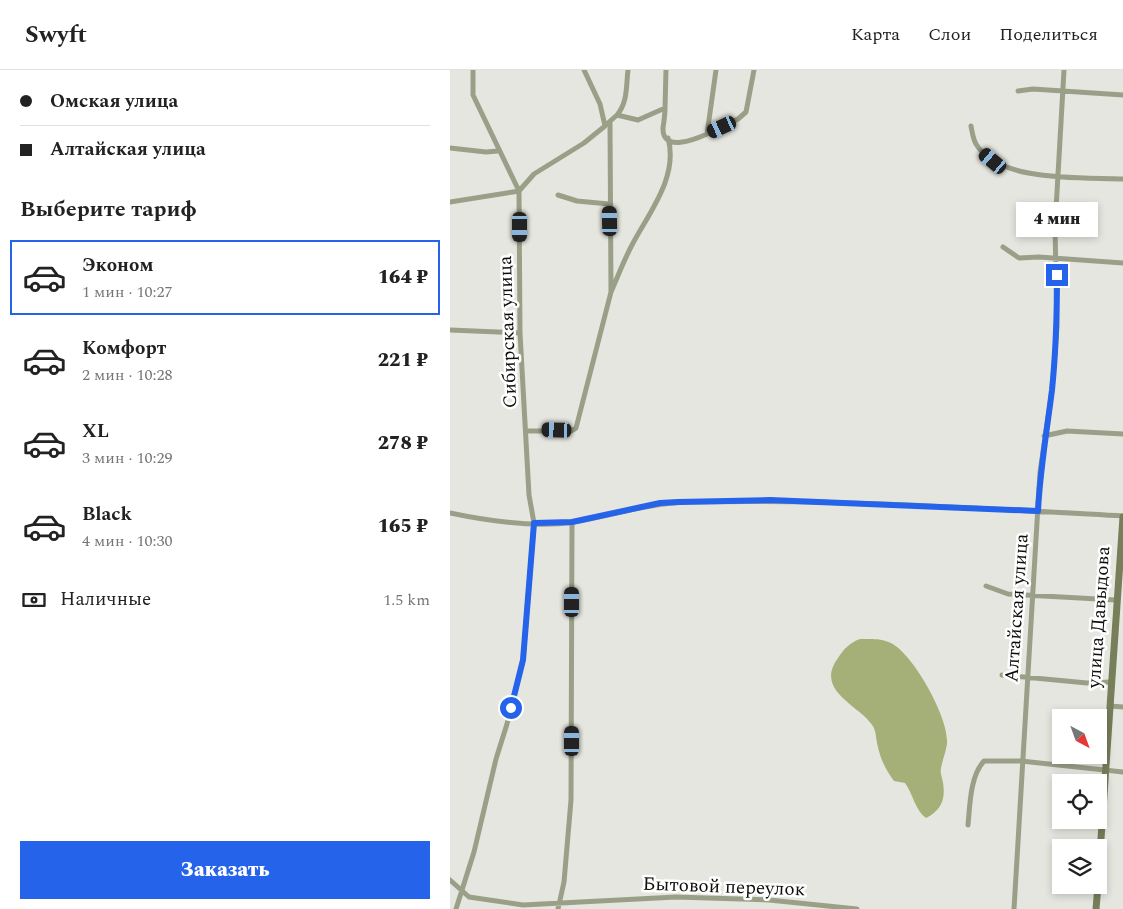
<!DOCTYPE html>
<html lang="ru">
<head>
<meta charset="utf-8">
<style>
	body { margin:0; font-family:Spectral,serif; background:#f2f2f2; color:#222; height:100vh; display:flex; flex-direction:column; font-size:19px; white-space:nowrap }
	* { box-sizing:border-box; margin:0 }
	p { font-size:16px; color:#767676 }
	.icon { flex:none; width:28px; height:28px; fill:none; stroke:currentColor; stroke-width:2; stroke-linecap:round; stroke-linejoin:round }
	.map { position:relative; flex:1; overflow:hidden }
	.drawer { display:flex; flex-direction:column; background:#fff; width:450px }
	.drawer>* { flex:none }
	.banner { display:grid; align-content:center; height:110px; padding:0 20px; background:#fff }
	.needle { width:32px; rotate:139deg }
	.controls { position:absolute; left:602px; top:639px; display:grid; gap:10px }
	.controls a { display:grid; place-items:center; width:55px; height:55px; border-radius:0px; background:#fff; box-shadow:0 2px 8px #0003; font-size:25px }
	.end { position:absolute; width:22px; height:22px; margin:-11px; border:6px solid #2563eb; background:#fff; box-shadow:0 0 0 2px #fff }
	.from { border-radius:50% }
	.bubble { position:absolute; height:35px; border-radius:0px; background:#fff; box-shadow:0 2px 8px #0003; font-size:16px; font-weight:800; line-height:35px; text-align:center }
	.car { position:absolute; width:15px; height:30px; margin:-15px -8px; border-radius:6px; box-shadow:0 0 4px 1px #0007; background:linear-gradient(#222 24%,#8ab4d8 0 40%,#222 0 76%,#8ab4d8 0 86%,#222 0) }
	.banner b { display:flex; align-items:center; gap:18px; height:48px; font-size:19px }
	.banner b+b { border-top:1px solid #e0e0e0 }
	.banner i { width:12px; height:12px; background:#222 }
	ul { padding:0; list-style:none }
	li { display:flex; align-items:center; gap:15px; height:75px; margin:0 10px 8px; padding:0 10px; border:2px solid transparent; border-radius:0px }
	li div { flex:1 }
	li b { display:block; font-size:19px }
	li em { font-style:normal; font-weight:800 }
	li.current { border-color:#2563eb }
	li>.icon { width:45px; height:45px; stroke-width:1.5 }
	h2 { padding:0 20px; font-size:22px; line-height:60px }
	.pay { display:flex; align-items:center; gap:12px; height:55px; padding:0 20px; font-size:19px }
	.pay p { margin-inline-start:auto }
	.button { display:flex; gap:10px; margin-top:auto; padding:10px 20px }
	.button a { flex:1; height:58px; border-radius:0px; background:#2563eb; color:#fff; font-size:20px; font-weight:800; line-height:58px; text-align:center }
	header { display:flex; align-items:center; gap:30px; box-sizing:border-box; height:70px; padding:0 25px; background:#fff; border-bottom:1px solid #e0e0e0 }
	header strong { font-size:24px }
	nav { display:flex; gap:28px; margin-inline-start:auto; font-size:18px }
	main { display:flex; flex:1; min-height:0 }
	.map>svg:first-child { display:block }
	.water { fill:#a5b078 }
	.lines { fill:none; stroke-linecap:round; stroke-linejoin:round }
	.minor { stroke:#9aa088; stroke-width:5 }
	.secondary { stroke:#767e5a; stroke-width:7 }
	.route { stroke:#2563eb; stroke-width:6 }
	.labels { text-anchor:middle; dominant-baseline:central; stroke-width:5; stroke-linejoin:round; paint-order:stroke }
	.street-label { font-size:19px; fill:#0d0e0b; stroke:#fff }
</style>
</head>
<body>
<header>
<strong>Swyft</strong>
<nav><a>Карта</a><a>Слои</a><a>Поделиться</a></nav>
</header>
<main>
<section class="drawer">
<div class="banner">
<b><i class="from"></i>Омская улица</b>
<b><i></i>Алтайская улица</b>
</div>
<h2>Выберите тариф</h2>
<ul>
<li class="current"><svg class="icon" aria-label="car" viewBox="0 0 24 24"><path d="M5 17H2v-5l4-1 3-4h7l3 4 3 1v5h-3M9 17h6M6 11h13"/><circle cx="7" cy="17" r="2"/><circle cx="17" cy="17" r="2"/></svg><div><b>Эконом</b><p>1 мин · 10:27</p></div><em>164 ₽</em></li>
<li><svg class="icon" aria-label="car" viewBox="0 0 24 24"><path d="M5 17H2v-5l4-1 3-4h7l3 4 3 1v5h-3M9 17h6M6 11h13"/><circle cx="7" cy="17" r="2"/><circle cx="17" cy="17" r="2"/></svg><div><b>Комфорт</b><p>2 мин · 10:28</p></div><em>221 ₽</em></li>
<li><svg class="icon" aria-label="car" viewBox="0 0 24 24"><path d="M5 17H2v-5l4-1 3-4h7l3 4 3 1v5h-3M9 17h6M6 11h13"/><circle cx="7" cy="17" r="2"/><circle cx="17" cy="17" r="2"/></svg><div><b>XL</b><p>3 мин · 10:29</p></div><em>278 ₽</em></li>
<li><svg class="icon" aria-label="car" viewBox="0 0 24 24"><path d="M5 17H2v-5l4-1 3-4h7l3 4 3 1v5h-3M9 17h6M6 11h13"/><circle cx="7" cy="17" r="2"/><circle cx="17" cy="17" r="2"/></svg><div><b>Black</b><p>4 мин · 10:30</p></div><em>165 ₽</em></li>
</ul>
<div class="pay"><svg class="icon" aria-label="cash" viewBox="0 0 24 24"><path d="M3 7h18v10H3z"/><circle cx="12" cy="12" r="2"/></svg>Наличные<p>1.5 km</p></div>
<div class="button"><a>Заказать</a></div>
</section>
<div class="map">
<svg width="673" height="839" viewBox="0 0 673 839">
	<rect width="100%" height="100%" fill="#e5e6df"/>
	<path class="water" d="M 410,569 C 421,569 431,568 441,573 C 463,584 497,645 497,670 C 498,679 489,697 491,704 C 496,722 496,738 476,748 C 465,740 463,724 455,713 L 444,711 C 435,699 430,688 427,673 C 426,668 426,663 424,658 C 413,636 363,622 388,588 C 394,579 399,573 410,569 Z"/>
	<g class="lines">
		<path class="minor" d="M 266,0 L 257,64 L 288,49 L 296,42 L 304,0
			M 568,21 L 583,19 L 673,25
			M 215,38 L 216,0
			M 167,45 C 178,32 176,16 178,0
			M 160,52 L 161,222 C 168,206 174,190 182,175 C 198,144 229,107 218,68
			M 158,53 L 167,45 L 188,50 L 215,38 C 215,45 214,51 213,58 C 212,83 246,69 257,64
			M 521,56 C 522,61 523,69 526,74 C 549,113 634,107 673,109
			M 0,78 L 36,82 L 48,81
			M 108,125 L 127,131 L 159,134
			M 0,132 L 69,121 L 23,25 L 23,0
			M 553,177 L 569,188 L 589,187 L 673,193
			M 0,260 L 70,263
			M 77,361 L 121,361 L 126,358 L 161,222
			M 594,366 L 617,361 L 673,364
			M 0,443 C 38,451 85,458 124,452 C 163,445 199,433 239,432 C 384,429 528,438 673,446
			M 536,516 L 558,524 L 666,530
			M 552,605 L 637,613 L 661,612
			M 660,636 L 673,637
			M 518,755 C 520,735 520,706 534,691 L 571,691 L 673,702
			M 0,810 L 19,827 L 73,835 L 226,827 L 319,830 L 407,839
			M 6,839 L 24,782 L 46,689 L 57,654 L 73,590 L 84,453 L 79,425 L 70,263 L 69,121 L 84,104 L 134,73 L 155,56 L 150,34 L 134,0
			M 108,839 L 114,812 L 121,730 L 122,452
			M 564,839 L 590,402 L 602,320 L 607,257 L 605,157 L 614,0"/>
		<path class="secondary" d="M 649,798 L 673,447
			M 646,839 L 648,815"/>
	</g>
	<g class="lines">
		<path class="route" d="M 61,638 L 73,590 L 84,453 L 122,452 L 210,433 L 228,432 L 320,430 L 588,441 C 590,400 597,360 602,320 C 606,281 607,244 607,205"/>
	</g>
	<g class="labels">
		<g class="street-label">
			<text transform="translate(58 262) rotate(-92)">Сибирская улица</text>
			<text transform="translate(567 538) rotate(-86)">Алтайская улица</text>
			<text transform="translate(649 547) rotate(-86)">улица Давыдова</text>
			<text transform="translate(274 817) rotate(2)">Бытовой переулок</text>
		</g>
	</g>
</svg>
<div class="controls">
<a><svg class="needle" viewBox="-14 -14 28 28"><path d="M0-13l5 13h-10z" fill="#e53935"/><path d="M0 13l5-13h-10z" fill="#767676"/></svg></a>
<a><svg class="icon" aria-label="locate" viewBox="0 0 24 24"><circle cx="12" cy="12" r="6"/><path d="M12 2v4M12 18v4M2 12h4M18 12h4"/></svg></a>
<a><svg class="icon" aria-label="layers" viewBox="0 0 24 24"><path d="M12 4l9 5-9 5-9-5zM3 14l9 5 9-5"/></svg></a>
</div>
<i class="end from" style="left:61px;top:638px"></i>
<i class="end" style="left:607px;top:205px"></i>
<div class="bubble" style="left:566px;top:132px;width:82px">4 мин</div>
<i class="car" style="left:272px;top:57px;rotate:245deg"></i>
<i class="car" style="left:543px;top:91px;rotate:310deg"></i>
<i class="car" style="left:160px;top:151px;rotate:359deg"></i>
<i class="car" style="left:70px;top:157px;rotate:180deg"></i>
<i class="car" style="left:107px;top:360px;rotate:272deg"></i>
<i class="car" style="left:122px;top:532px;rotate:0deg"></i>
<i class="car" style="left:122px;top:671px;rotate:0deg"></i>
</div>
</main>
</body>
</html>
